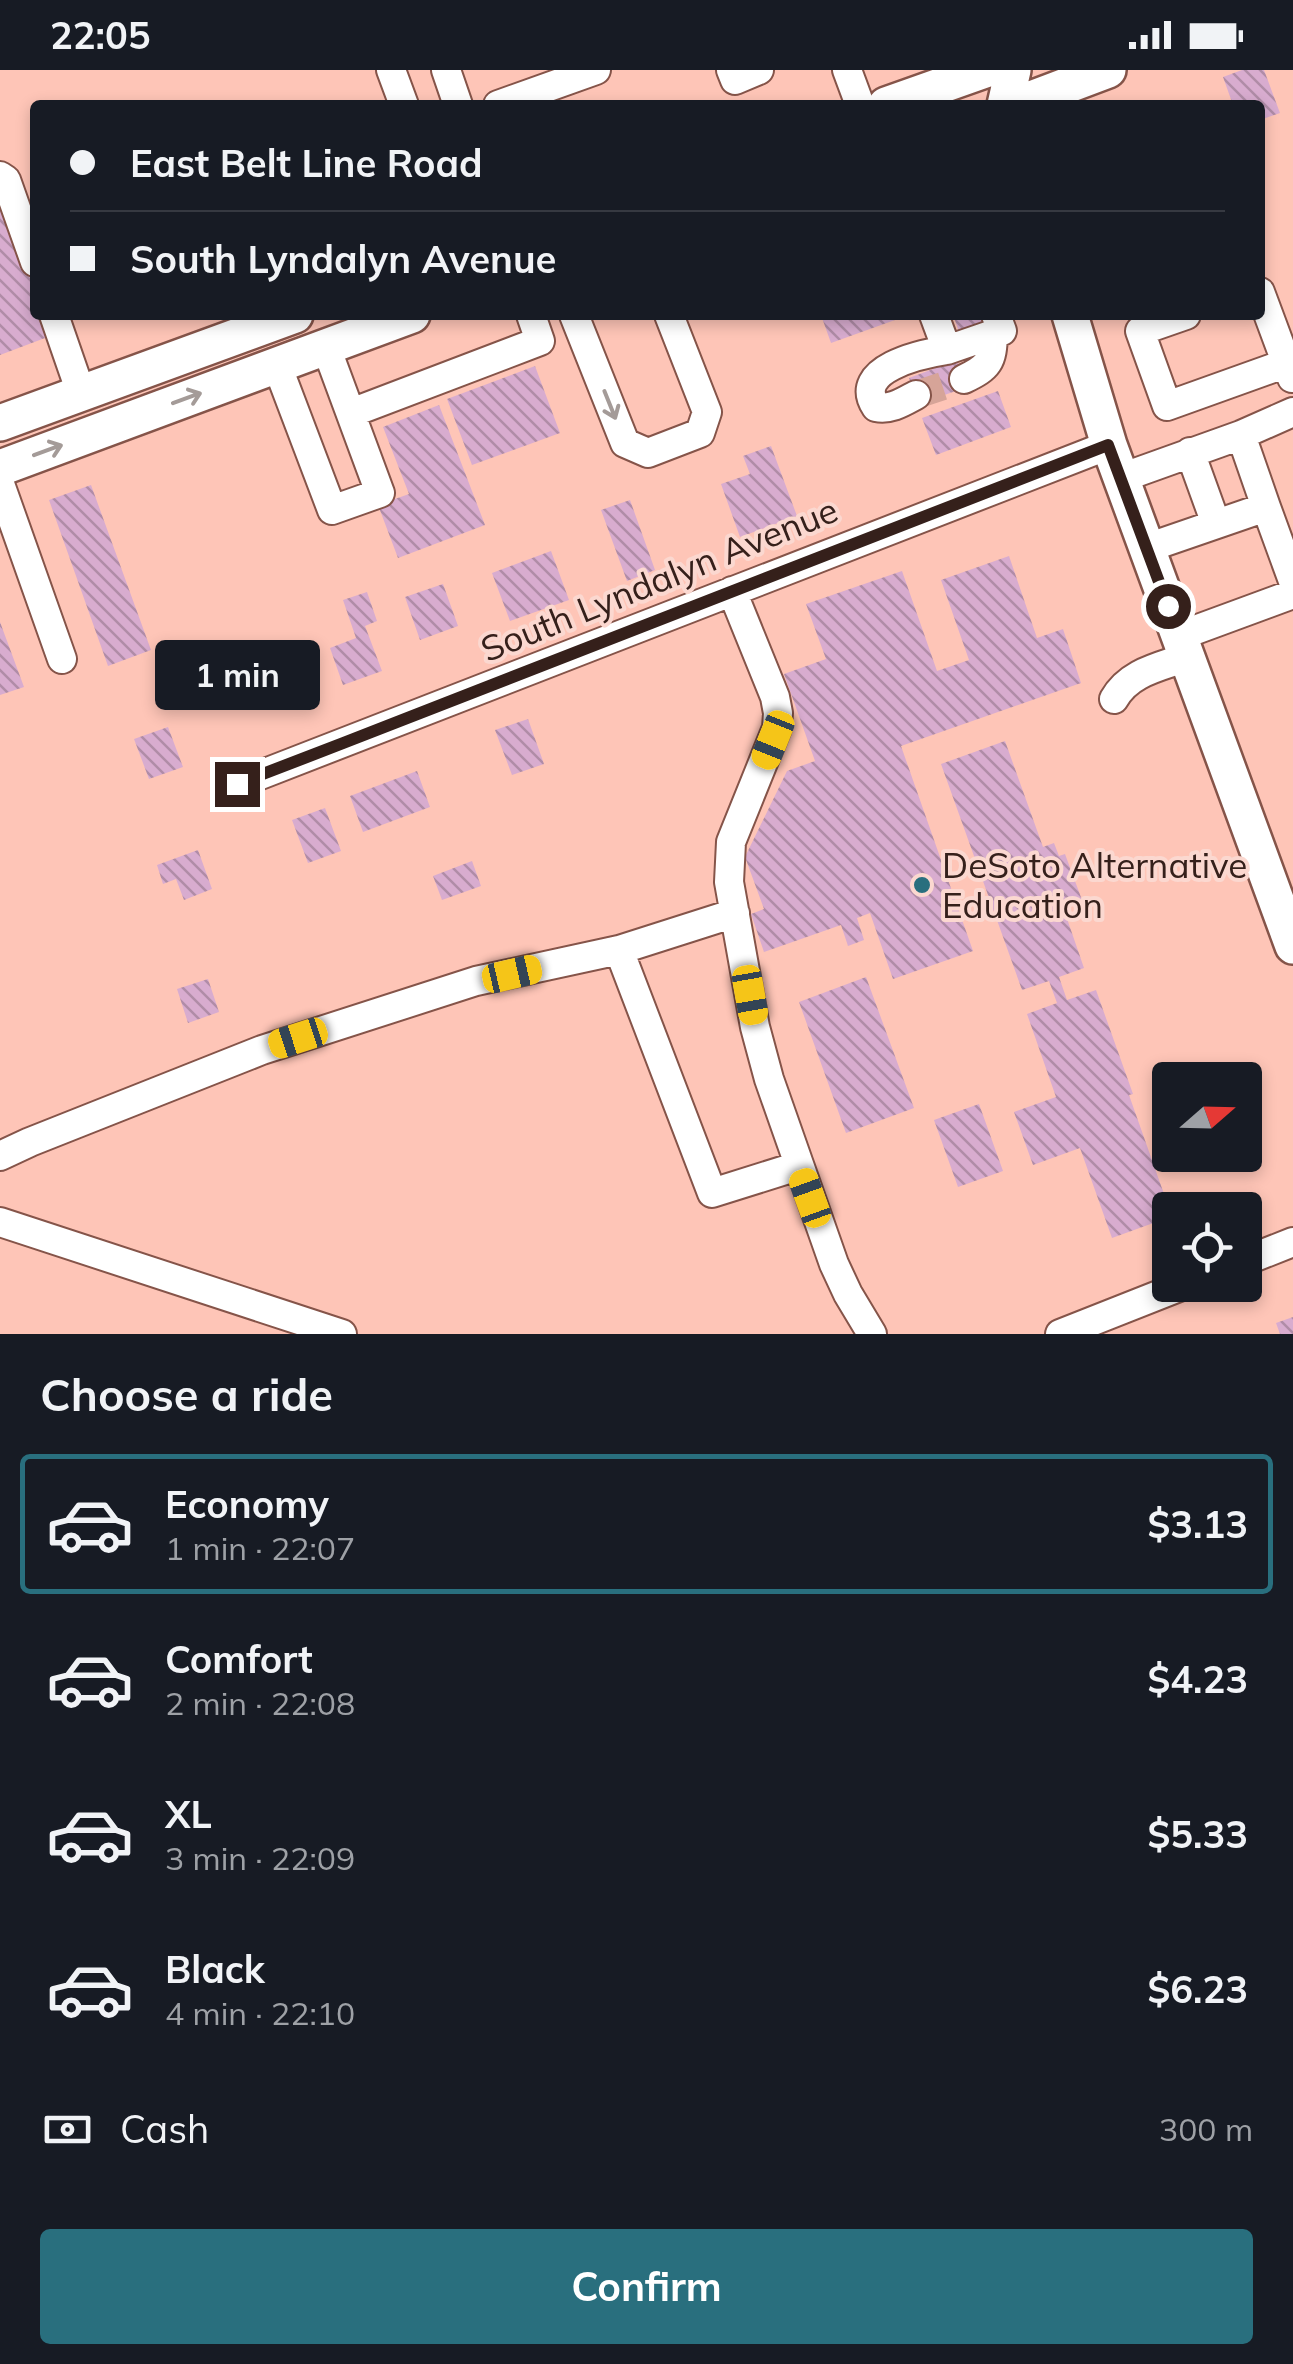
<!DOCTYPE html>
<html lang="en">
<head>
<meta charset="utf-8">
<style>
	body { margin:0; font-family:Mulish,sans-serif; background:#20242c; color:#f1f3f6; height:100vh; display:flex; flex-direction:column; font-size:38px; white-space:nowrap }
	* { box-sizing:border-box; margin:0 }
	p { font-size:32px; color:#9ea1a6 }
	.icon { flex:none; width:55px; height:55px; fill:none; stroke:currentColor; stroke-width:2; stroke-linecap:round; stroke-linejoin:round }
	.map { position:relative; height:1264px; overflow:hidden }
	.panel { display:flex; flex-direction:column; background:#171b24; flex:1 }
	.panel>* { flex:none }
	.banner { position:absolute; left:30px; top:30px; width:1235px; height:220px; border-radius:10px; box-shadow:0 5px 15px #0003; display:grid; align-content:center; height:220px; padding:0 40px; background:#171b24 }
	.needle { width:65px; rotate:70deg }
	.tools { position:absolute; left:1152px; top:992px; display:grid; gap:20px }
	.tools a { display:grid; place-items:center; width:110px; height:110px; border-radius:10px; background:#171b24; box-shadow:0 5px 15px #0003; font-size:50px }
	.end { position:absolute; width:45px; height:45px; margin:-22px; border:12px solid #35201b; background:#fff; box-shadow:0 0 0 5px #fff }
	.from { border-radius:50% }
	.bubble { position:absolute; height:70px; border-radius:10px; background:#171b24; box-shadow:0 5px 15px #0003; font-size:32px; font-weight:700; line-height:70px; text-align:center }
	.car { position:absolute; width:30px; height:60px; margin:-30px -15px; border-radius:12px; box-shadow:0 0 8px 2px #0007; background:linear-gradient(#f5c518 24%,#345 0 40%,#f5c518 0 76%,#345 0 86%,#f5c518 0) }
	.banner b { display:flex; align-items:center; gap:35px; height:95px; font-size:38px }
	.banner b+b { border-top:2px solid #363941 }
	.banner i { width:25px; height:25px; background:#f1f3f6 }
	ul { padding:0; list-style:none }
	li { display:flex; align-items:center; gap:30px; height:140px; margin:0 20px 15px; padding:0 20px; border:5px solid transparent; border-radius:10px }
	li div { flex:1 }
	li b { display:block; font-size:38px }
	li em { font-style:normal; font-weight:700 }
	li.on { border-color:#296f7e }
	li>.icon { width:90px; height:90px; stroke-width:1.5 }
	h2 { padding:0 40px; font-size:45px; line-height:120px }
	.pay { display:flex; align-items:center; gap:25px; height:110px; padding:0 40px; font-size:38px }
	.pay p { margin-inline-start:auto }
	.cta { display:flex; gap:20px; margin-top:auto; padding:20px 40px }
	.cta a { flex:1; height:115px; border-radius:10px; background:#296f7e; color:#fff; font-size:40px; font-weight:700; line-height:115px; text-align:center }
	.status { display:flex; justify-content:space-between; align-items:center; height:70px; padding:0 50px; background:#171b24; direction:ltr }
	.status svg { height:28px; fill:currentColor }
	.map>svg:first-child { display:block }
	.building { fill:url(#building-back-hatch) }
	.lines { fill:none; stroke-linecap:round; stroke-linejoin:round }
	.minor-tunnel { stroke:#d6a498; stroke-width:28; stroke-dasharray:28 14; stroke-linecap:butt }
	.minor-casing { stroke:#855449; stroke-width:32 }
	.major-casing { stroke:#855449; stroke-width:40 }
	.minor { stroke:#fff; stroke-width:28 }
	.major { stroke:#fff; stroke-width:35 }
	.oneway { stroke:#a49b98 }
	.route { stroke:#35201b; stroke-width:12 }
	.poi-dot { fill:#296f7e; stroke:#fbd8d0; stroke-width:4 }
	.labels { text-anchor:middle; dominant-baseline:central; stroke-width:8; stroke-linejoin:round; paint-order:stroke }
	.street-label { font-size:35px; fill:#35201b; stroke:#fbd8d0 }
	.poi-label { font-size:35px; fill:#35201b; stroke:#fbd8d0; text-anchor:start }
</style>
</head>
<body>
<div class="status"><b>22:05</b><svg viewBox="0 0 49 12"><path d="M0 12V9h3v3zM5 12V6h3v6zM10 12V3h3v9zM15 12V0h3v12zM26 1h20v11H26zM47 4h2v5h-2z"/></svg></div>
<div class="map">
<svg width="1293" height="1264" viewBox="0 0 1293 1264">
	<defs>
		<pattern id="building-back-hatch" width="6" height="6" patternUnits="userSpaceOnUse" patternTransform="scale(2.5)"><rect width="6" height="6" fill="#d8accf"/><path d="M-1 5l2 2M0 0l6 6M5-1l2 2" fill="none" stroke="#b08ca7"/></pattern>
	</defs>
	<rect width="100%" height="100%" fill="#fec5b7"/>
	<path class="building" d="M 1242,0 L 1264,0 L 1280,43 L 1260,50 L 1260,35 L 1233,35 L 1223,7 Z
		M 0,126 L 35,217 L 35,245 L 46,245 L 53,265 L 0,285 Z
		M 821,245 L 893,245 L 895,250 L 831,273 Z
		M 953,245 L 983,245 L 989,261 L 962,270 Z
		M 957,290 L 967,317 L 919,334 L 909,308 Z
		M 535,296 L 560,363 L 472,395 L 447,329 Z
		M 998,321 L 1011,357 L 936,385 L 922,348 Z
		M 439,335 L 485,455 L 398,488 L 378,435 L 409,424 L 383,357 Z
		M 771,376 L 797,446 L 740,467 L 721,414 L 750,404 L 743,386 Z
		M 91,415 L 151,580 L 108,596 L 49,430 Z
		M 630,430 L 655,500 L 627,511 L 601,440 Z
		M 551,481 L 569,530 L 510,551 L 492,503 Z
		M 1009,486 L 1037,568 L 1063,559 L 1081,613 L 901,676 L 973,881 L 893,909 L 870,843 L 857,848 L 864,870 L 848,876 L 841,855 L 764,882 L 751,844 L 764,839 L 745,787 L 787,701 L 815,691 L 784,604 L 826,589 L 806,534 L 902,501 L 937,601 L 969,590 L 941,510 Z
		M 443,514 L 458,556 L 420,570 L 405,527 Z
		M 367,522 L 377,551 L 365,556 L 382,601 L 343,615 L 330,578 L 356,568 L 343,530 Z
		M 0,552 L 24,617 L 0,625 Z
		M 528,649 L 544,694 L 512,705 L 495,660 Z
		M 168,657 L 183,697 L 149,709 L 134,669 Z
		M 1005,671 L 1043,777 L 1054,773 L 1059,786 L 1065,784 L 1082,830 L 1063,837 L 1084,898 L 1059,907 L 1067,930 L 1096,920 L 1133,1024 L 1129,1025 L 1170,1141 L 1170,1147 L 1112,1168 L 1080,1078 L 1033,1095 L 1014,1042 L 1056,1027 L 1027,944 L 1057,933 L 1049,911 L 1022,920 L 941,694 Z
		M 417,701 L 430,737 L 363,762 L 350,726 Z
		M 325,738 L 341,781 L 308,793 L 292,750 Z
		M 198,780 L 212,819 L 184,830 L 176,809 L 163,814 L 157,795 Z
		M 472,791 L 481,816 L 442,830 L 433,806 Z
		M 866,907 L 914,1038 L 846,1063 L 799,932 Z
		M 208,909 L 219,942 L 188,953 L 177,919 Z
		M 979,1034 L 1003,1101 L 958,1117 L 934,1050 Z
		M 1293,1247 L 1293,1264 L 1280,1264 L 1276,1253 Z"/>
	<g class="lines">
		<path class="minor-tunnel" d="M 916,325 L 964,309"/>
		<defs>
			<path id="minor" d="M 391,0 L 404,35
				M 446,0 L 458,35
				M 731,0 L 735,10 L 759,0
				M 847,0 L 860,35
				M 498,35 L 596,0
				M 0,106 L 6,110 L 35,192
				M 1260,222 L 1292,308
				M 54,245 L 81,323
				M 574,245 L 625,373 L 648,383 L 700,363 L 707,342 L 669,245
				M 934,245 L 947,280 L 1002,261 L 996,245
				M 1186,245 L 1140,261 L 1167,336 L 1287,293
				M 277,295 L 332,440 L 380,423 L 326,277
				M 964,309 C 989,297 992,292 993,265
				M 916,325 C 903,332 891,340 876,337 C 851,299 921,284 947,280
				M 351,343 L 540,271 L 531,245
				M 1241,365 L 1266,437
				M 1190,382 L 1216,454
				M 1121,408 L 1241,365 L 1293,342
				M 0,414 L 62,589
				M 1147,478 L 1266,437 L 1293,511
				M 732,521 L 775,627 L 778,643 L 777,658 L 731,772 L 729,812 L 755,957 L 769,1009 L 834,1194 L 848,1224 L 872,1264
				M 1179,566 L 1293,524
				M 1114,629 C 1129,602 1160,597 1187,587
				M 237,714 C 528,603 817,486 1109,375
				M 735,843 L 619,880 L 712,1123 L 798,1096
				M 0,1086 L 30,1072 L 262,980 L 476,911 L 619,880
				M 0,1152 L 342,1264
				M 1245,1191 L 1293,1172
				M 1060,1264 L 1184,1215"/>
			<path id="major" d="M 886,35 L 985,0
				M 1005,35 L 1013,0
				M 1015,35 L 1108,0
				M 1070,245 L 1109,375 L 1293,876
				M 0,353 L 295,245
				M 0,398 L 412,245"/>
		</defs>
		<use href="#minor" class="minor-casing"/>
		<use href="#major" class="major-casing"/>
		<use href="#minor" class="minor"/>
		<use href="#major" class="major"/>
	</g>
	<defs><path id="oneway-shaft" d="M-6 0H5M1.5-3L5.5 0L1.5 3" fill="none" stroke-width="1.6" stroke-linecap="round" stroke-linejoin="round" transform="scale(2.5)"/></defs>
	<g class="oneway">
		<use href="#oneway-shaft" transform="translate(187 328) rotate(-20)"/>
		<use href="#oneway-shaft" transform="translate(610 335) rotate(68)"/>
		<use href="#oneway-shaft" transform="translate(48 380) rotate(-20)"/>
	</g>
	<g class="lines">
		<path class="route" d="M 237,714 C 528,602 818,487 1108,375 L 1168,536"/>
	</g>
	<circle class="poi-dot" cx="922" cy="815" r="10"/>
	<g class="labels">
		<g class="street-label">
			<text transform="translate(659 509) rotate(-22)">South Lyndalyn Avenue</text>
		</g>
		<g class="poi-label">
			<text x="942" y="795">DeSoto Alternative<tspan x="942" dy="40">Education</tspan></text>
		</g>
	</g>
</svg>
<div class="tools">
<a><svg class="needle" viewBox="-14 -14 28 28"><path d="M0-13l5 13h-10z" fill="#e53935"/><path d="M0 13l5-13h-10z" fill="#9ea1a6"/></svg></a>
<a><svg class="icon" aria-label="locate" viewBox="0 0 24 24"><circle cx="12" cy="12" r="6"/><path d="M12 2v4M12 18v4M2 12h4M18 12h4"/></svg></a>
</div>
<i class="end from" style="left:1168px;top:536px"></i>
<i class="end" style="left:237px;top:714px"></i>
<div class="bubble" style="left:155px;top:570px;width:165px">1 min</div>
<i class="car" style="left:773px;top:670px;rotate:202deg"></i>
<i class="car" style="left:512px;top:904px;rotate:77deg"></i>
<i class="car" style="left:750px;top:925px;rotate:170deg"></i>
<i class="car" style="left:298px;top:968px;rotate:252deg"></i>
<i class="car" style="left:810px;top:1128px;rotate:340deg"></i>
<div class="banner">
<b><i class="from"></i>East Belt Line Road</b>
<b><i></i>South Lyndalyn Avenue</b>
</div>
</div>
<section class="panel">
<h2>Choose a ride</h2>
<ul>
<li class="on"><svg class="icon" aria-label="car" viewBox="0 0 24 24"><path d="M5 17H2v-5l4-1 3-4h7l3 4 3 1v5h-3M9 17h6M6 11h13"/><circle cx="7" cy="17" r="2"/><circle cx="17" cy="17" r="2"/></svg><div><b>Economy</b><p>1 min · 22:07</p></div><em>$3.13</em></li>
<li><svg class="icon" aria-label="car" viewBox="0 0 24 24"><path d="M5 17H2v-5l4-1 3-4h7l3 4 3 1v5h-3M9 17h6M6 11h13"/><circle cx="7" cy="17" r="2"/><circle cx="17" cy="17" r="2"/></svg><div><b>Comfort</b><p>2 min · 22:08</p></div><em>$4.23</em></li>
<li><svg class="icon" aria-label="car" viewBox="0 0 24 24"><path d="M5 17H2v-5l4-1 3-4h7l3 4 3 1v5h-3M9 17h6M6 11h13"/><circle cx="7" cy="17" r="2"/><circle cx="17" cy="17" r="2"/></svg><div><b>XL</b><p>3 min · 22:09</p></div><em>$5.33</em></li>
<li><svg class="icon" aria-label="car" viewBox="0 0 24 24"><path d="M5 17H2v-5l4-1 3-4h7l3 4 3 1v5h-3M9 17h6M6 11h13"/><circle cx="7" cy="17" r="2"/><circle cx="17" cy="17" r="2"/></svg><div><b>Black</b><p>4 min · 22:10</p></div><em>$6.23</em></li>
</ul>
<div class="pay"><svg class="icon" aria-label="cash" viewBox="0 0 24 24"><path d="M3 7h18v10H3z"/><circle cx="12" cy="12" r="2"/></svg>Cash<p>300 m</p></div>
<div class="cta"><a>Confirm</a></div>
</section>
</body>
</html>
